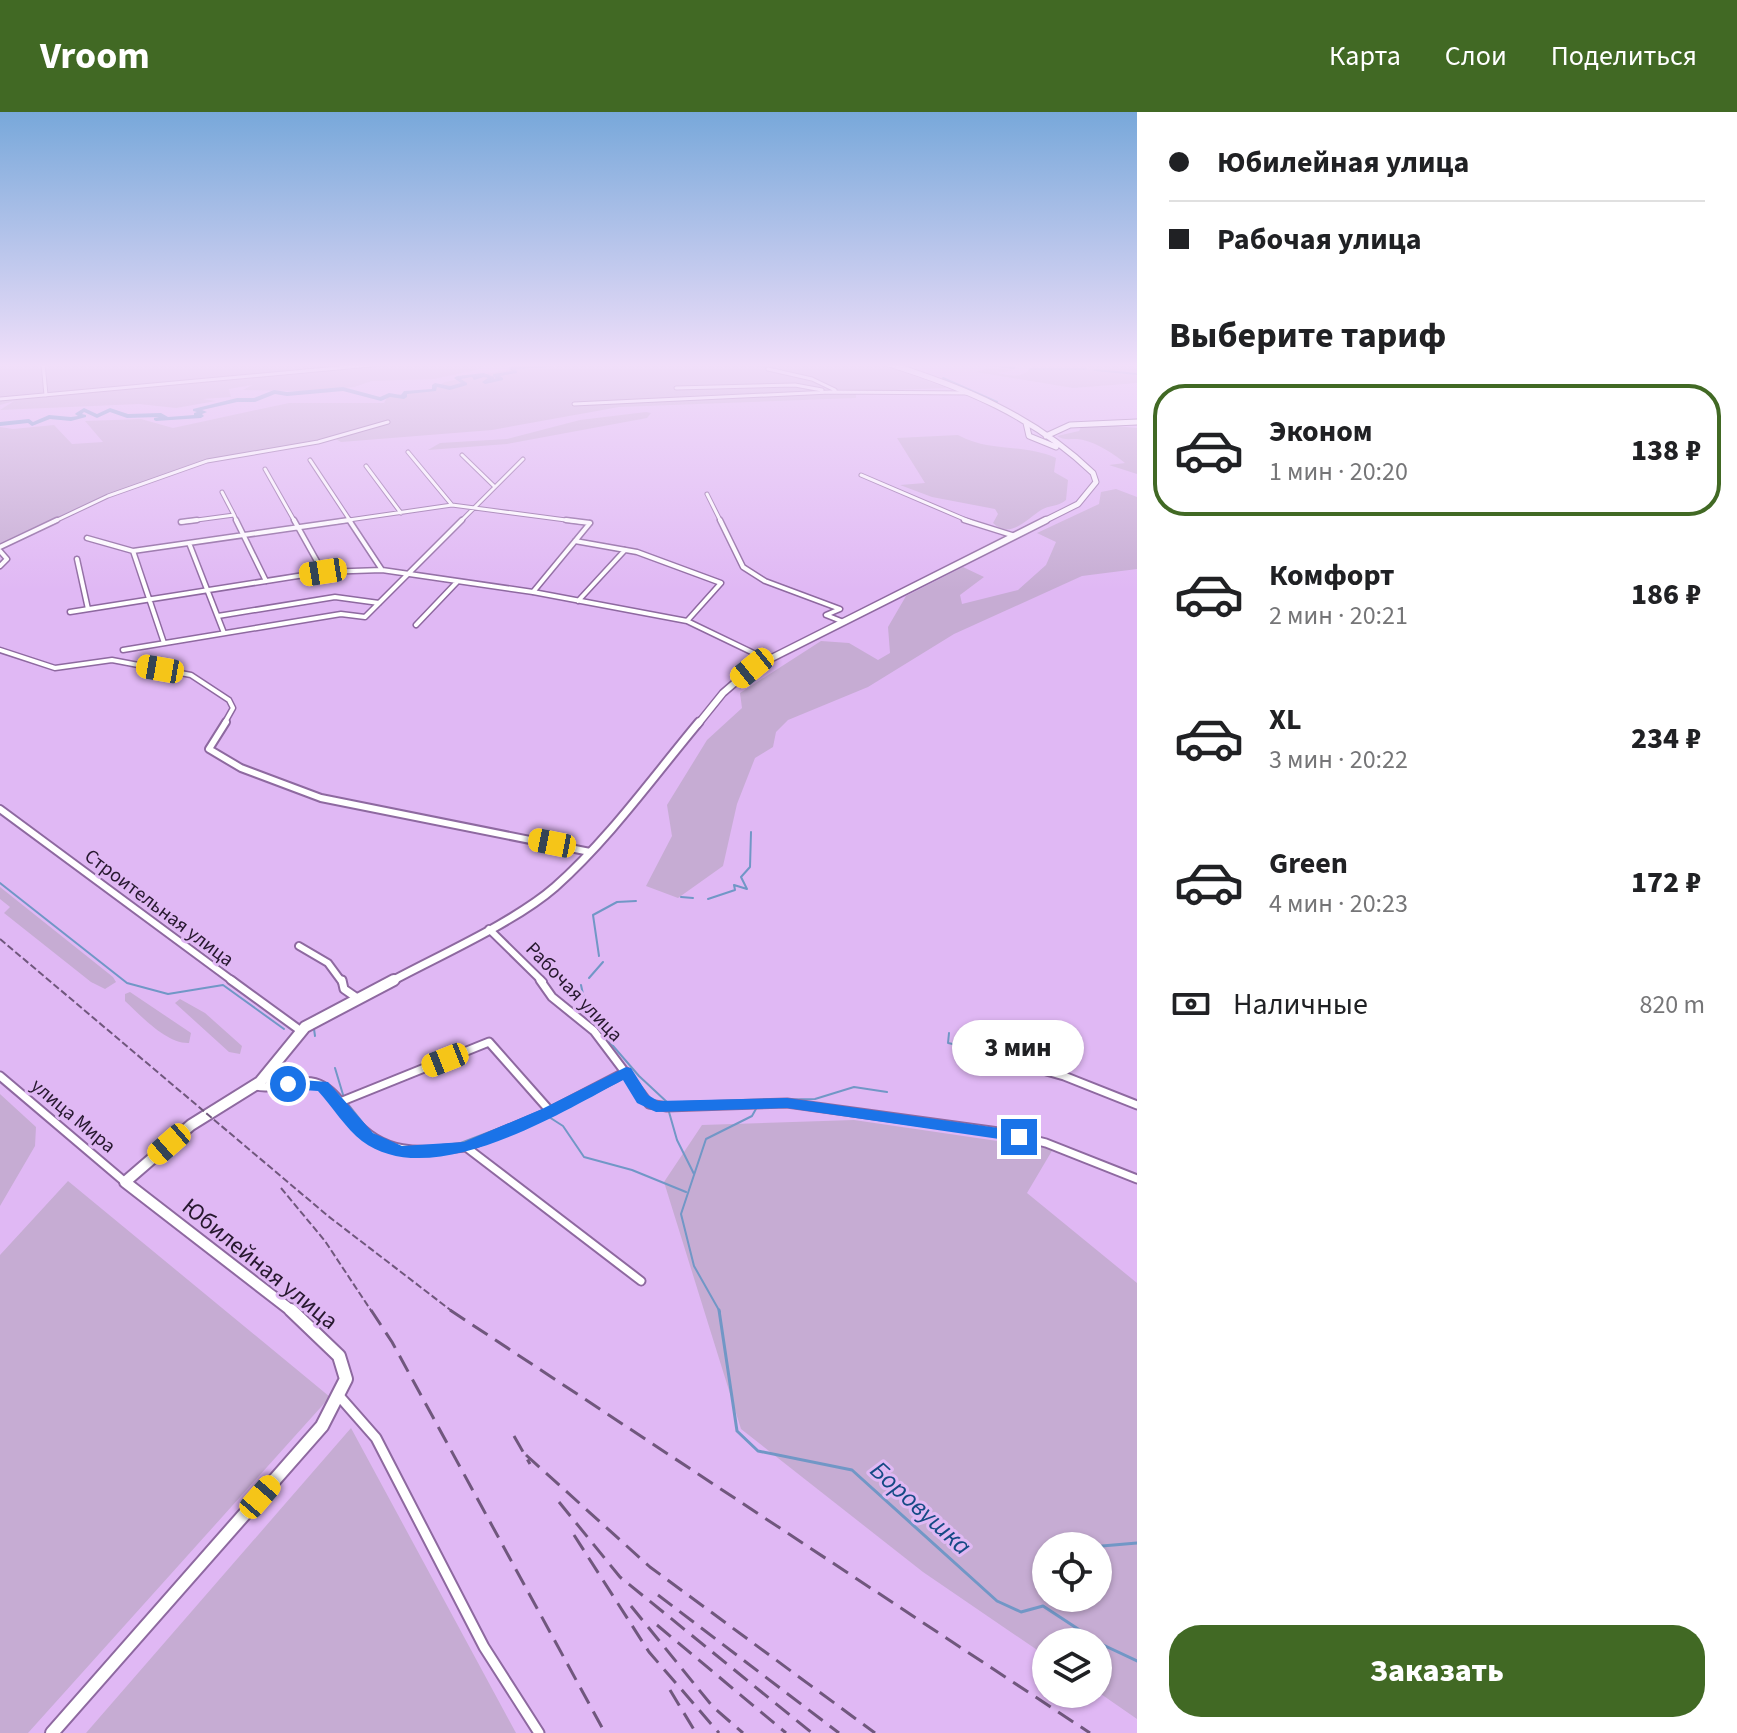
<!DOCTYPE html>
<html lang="ru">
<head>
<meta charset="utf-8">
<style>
	body { margin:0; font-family:"Source Sans 3",sans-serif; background:#f6f6f6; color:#202124; height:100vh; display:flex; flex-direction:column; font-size:30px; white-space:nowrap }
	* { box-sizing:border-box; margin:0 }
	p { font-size:26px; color:#757577 }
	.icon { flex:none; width:44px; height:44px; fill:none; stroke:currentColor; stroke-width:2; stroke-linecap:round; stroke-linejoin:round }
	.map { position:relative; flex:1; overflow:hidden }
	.sheet { display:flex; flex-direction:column; background:#fff; width:600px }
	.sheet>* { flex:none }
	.top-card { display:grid; align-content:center; height:176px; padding:0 32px; background:#fff }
	.fabs { position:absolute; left:1032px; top:1420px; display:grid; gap:16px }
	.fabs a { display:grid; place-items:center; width:80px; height:80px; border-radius:50%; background:#fff; box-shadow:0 2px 6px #0004; font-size:40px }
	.end { position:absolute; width:36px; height:36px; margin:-18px; border:10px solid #1a73e8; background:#fff; box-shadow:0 0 0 4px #fff }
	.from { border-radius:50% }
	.bubble { position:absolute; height:56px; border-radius:28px; background:#fff; box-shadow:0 2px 6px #0004; font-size:26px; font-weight:800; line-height:56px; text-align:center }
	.car { position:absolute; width:24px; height:48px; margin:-24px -12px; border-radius:10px; box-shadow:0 0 6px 2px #0007; background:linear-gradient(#f5c518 24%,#345 0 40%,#f5c518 0 76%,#345 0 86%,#f5c518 0) }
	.top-card b { display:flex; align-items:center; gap:28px; height:76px; font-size:30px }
	.top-card b+b { border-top:2px solid #e0e0e0 }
	.top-card i { width:20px; height:20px; background:#202124 }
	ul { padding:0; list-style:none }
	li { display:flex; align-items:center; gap:24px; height:132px; margin:0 16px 12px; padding:0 16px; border:4px solid transparent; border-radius:32px }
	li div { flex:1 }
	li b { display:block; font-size:30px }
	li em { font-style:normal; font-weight:800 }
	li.selected { border-color:#416924 }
	li>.icon { width:72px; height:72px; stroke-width:1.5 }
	h2 { padding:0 32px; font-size:36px; line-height:96px }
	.pay { display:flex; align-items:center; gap:20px; height:88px; padding:0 32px; font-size:30px }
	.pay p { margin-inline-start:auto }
	.cta { display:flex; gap:16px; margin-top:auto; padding:16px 32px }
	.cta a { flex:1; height:92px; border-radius:32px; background:#416924; color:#fff; font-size:32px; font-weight:800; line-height:92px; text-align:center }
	header { display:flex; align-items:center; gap:48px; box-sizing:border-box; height:112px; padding:0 40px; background:#416924; color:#fff }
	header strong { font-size:38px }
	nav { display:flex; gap:44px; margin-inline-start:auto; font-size:28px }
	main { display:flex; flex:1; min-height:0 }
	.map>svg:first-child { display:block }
	.green { fill:#c6acd3; fill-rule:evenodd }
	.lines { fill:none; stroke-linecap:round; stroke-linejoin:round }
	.stream-far1 { stroke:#7197c6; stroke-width:2 }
	.stream { stroke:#7197c6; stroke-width:3 }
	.river { fill:#7197c6; fill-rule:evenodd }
	.minor-far4-casing { stroke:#8e69a0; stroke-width:5 }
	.minor-far3-casing { stroke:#8e69a0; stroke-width:7 }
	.minor-far2-casing { stroke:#8e69a0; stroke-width:10 }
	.minor-far1-casing { stroke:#8e69a0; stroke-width:11 }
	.minor-casing { stroke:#8e69a0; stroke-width:13 }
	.major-far4-casing { stroke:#8e69a0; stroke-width:7 }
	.major-far3-casing { stroke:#8e69a0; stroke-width:9 }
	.major-far2-casing { stroke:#8e69a0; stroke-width:11 }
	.major-far1-casing { stroke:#8e69a0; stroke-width:14 }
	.major-casing { stroke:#8e69a0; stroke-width:16 }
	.minor-far4 { stroke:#fff; stroke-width:3 }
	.minor-far3 { stroke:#fff; stroke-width:4 }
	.minor-far2 { stroke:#fff; stroke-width:6 }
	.minor-far1 { stroke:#fff; stroke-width:7 }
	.minor { stroke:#fff; stroke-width:9 }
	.major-far4 { stroke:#fff; stroke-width:5 }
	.major-far3 { stroke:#fff; stroke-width:6 }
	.major-far2 { stroke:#fff; stroke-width:7 }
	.major-far1 { stroke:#fff; stroke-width:10 }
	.major { stroke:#fff; stroke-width:12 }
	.rail-far1 { stroke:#70577d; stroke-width:2; stroke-dasharray:7 3; stroke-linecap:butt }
	.rail { stroke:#70577d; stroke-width:3; stroke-dasharray:18 9; stroke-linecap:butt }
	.route { fill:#1a73e8 }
	.labels { text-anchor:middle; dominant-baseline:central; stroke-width:6; stroke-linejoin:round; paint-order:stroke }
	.street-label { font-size:20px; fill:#27182f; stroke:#e0b8f4 }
	.near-street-label { font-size:24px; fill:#27182f; stroke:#e0b8f4 }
	.near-water-label { font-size:26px; font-style:italic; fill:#154a85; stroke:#e0b8f4 }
</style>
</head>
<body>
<header>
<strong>Vroom</strong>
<nav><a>Карта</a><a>Слои</a><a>Поделиться</a></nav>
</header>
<main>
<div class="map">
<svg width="1137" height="1621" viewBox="0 0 1137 1621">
	<rect width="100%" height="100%" fill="#e0b8f4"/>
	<path class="green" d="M 0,251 L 489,251 L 476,258 L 434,267 L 372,269 L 354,275 L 313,279 L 243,278 L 252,273 L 229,277 L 231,285 L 202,287 L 216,289 L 176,296 L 139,292 L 0,298 L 14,289 L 0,293 Z
		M 542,251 L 568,251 L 550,255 L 581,251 L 879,251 L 947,276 L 839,280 L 856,282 L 856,286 L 619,295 L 492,318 L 341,330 L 332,325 L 195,351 L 123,377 L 0,433 L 0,315 L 13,317 L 54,313 L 72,332 L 103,330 L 85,309 L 141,307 L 173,316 L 289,291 L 384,291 L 388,284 L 428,279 L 445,270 Z
		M 1035,251 L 1137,251 L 1137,271 L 1073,276 L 976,260 L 988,256 L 1015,258 L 997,261 C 1015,265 1025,266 1035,251 Z
		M 646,300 L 651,301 L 647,306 L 507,332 L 428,338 L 440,331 L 507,327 L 580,308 Z
		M 1103,313 L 1137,316 L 1137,362 L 1109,353 L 1125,351 C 1114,342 1097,331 1083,328 C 1073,325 1066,330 1057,324 L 1079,319 L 1081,315 Z
		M 958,323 C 991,341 1022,331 1056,346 L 1054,360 L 1068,368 L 1066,388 C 1058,395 1049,393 1041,398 C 1027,407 1010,428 993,411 L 998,402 L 995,397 L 932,385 L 900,373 L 925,371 L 897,326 Z
		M 1116,377 L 1137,385 L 1137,457 L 1082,464 L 954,522 L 868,575 L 788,608 L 776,620 L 773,635 L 755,646 L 737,692 L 723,754 L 678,786 L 646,774 L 672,724 L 667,693 L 707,628 L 742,596 L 740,581 L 821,529 L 849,531 L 878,548 L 890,541 L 888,515 L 906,484 L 963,455 L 984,465 L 960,483 L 962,492 L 1018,478 L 1046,453 L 1056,430 L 1037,421 L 1099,392 L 1101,380 Z
		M 0,775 L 113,865 L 116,870 L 105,877 L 91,870 L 4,801 L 10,795 L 0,787 Z
		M 130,880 L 191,921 L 189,931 C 167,932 141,904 125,889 L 125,882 Z
		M 180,887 L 205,901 L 242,934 L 240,942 L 229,940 L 175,891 Z
		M 0,982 L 36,1015 L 35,1034 L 0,1094 Z
		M 854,1008 L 1053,1037 L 1027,1081 L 1137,1171 L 1137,1607 L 1098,1580 L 1098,1530 L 1046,1530 L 1046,1544 L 923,1460 L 741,1317 L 664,1070 L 702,1013 ZM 1046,1434 L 1098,1434 L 1098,1486 L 1046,1486 Z
		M 68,1069 L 330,1285 L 28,1621 L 0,1621 L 0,1143 Z
		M 351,1316 L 516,1621 L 86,1621 Z"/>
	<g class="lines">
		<path class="stream-far1" d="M 973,251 L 1014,256
			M 1030,257 L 1086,257
			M 1095,258 L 1137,262
			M 943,266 L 997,290
			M 0,771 L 127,871 L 168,882 L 223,873 L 284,917
			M 681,785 L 693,786
			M 708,787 L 735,778 L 734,773 L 747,777 L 741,765 L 750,755 L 751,720
			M 599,844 L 593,803 L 617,790 L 636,789
			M 589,866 L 603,850
			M 581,873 L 588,905 L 639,964 L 668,991
			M 314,917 L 315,924
			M 949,921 L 948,931 L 1035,949
			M 335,956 L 344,986
			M 760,988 L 815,987 L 854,975 L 887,980
			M 348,992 L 367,1016
			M 669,1000 L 677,1028 L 694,1062
			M 549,1005 L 563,1014 L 584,1045 L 632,1058 L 686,1080
			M 458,1032 L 523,1007
			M 720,1200 L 694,1154 L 681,1102 L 706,1027 L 752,1004 L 757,995"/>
		<path class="stream" d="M 719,1198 L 737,1319 L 758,1339 L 852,1358 L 997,1489 L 1021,1500 L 1043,1494 L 1101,1532 L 1137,1549
			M 1102,1434 L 1137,1431"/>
		<path class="river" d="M 560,251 L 548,255 L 516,257 L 517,261 L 500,264 L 503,266 L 503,268 L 485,272 L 482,270 L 488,266 L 484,265 L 474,268 L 472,265 L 461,267 L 467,271 L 467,273 L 450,278 L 437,275 L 436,279 L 407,282 L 407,285 L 404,287 L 390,285 L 381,289 L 343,279 L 287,284 L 275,282 L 255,290 L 237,290 L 202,298 L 207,300 L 202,302 L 204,304 L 201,306 L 156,309 L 154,308 L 154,306 L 159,305 L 127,306 L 110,300 L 97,306 L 84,300 L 82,302 L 86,303 L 86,305 L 71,309 L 50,307 L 32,314 L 28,311 L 0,314 L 0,310 L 29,307 L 33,310 L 49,303 L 71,305 L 78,304 L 75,302 L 76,301 L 84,296 L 97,302 L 110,296 L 128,302 L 161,301 L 168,305 L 194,303 L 194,301 L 197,300 L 193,299 L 193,297 L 237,286 L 254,286 L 274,278 L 287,280 L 343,275 L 380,285 L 389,281 L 401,283 L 404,279 L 432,277 L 432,273 L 435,271 L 450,274 L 461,271 L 454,266 L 457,264 L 484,261 L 494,265 L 494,267 L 496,266 L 493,264 L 493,262 L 512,259 L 509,256 L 512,254 Z
			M 755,251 L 780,251 L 764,256 Z"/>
		<defs>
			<path id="minor-far4" d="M 43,251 L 46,283
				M 768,257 L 812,267 L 835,278
				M 676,276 L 795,273 L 822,278
				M 0,287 L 392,251
				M 574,292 L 830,280 L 971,281
				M 408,340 L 452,393
				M 462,343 L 495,375
				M 310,348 L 351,410
				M 366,354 L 401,401
				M 265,357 L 295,410
				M 861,363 L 971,410
				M 222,380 L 234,403
				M 707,382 L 721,410
				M 53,410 L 108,384 L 207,349 L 318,330 L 388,310
				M 182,410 L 234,403 L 237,410
				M 335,410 L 452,393 L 581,410
				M 460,410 L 523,347"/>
			<path id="minor-far3" d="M 236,408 L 266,469
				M 294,408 L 323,460
				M 349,408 L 382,458
				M 566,408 L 590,411
				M 720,408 L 743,455 L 765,469 L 840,497 L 826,503 L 841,509
				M 964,408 L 1015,424
				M 181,410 L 197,408
				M 87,426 L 133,439 L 349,408
				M 575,429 L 637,440 L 721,471 L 687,509
				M 189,431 L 224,521
				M 0,435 L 57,408
				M 0,439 L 7,447 L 0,454
				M 133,439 L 164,531
				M 77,447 L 88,497
				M 533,480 L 590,411
				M 578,489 L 625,438
				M 70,500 L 323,460 L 382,458 L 533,480 L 687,509 L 766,547
				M 218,504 L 335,485 L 379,491
				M 416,513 L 457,470
				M 0,538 L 55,556 L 112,548 L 191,563 L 229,588 L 233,596 L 224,612
				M 123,538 L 341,502 L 365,505 L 462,408"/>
			<path id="minor-far2" d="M 226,610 L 209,637 L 241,656 L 321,686 L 590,740
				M 0,697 L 234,870
				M 489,817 L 543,870
				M 299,834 L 328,851 L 342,870"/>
			<path id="minor-far1" d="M 231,868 L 301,919
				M 342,868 L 344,877 L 357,886
				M 540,868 L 552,885 L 594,919 L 649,992 L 667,995 L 787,991 L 1006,1021 L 1046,1031 L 1137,1067
				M 994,944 L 1064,964 L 1137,993
				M 0,964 L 125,1070
				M 256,974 C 278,979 303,962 323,974 C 336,981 344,995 352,1006 C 384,1045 420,1040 466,1035 L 641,1169
				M 340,990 L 489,930 L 550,999
				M 466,1035 L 547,1001 L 626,960"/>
			<path id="minor" d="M 340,1285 L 376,1326 L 484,1535 L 539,1621"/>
			<path id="major-far4" d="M 886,251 C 963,275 1034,304 1093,361 L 1096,370 L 1078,392 L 1042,410
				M 1026,311 L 1029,324 L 1056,335
				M 1046,324 L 1070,313 L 1137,310"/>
			<path id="major-far3" d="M 698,612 L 723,581 L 752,556 L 1046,408"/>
			<path id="major-far2" d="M 390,870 C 438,844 515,810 555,775 C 609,727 653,665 699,610"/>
			<path id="major-far1" d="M 293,1200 L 125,1070 L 191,1013 L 260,970 L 305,915 L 394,868"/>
			<path id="major" d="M 52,1621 L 322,1314 L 346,1267 L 339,1244 L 291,1198"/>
		</defs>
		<use href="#minor-far4" class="minor-far4-casing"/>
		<use href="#minor-far3" class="minor-far3-casing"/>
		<use href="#minor-far2" class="minor-far2-casing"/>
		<use href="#minor-far1" class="minor-far1-casing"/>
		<use href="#minor" class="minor-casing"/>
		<use href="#major-far4" class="major-far4-casing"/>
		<use href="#major-far3" class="major-far3-casing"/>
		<use href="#major-far2" class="major-far2-casing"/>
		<use href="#major-far1" class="major-far1-casing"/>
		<use href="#major" class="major-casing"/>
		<use href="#minor-far4" class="minor-far4"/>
		<use href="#minor-far3" class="minor-far3"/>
		<use href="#minor-far2" class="minor-far2"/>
		<use href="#minor-far1" class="minor-far1"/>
		<use href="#minor" class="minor"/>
		<use href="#major-far4" class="major-far4"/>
		<use href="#major-far3" class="major-far3"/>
		<use href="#major-far2" class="major-far2"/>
		<use href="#major-far1" class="major-far1"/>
		<use href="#major" class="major"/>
		<path class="rail-far1" d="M 0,827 L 328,1104 L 453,1200
			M 281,1076 L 325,1129 L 372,1200"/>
		<path class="rail" d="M 371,1198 L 392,1230 L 605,1621
			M 450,1198 L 1090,1621
			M 514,1324 L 530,1352
			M 526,1343 L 650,1455 L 875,1621
			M 559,1390 L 620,1465 L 812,1621
			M 574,1423 L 649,1540 L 719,1621
			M 658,1483 L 839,1621
			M 631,1494 L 713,1595 L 743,1621
			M 657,1513 L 786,1621
			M 670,1578 L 696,1621"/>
	</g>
	<linearGradient id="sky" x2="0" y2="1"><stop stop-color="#78a8da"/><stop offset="0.53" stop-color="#f1dffa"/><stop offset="1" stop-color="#f1dffa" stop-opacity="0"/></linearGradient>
	<rect width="1137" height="478" fill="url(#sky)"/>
	<path class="route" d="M 626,955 L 631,956 L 648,983 L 658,989 L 787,986 L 1019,1019 L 1027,1025 L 1019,1030 L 787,996 L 656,1000 L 637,991 L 623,968 C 560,1001 431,1081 362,1029 C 346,1017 332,994 318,979 L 288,977 L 281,972 L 288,967 L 328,970 L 373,1021 L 402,1034 L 464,1030 L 542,997 Z"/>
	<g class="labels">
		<g class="street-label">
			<text transform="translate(159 796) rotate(37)">Строительная улица</text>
			<text transform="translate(574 880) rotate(46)">Рабочая улица</text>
			<text transform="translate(73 1004) rotate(40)">улица Мира</text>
		</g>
		<g class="near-street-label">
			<text transform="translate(260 1152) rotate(39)">Юбилейная улица</text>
		</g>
		<g class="near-water-label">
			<text transform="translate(921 1396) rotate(42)">Боровушка</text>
		</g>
	</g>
</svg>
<div class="fabs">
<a><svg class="icon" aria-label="locate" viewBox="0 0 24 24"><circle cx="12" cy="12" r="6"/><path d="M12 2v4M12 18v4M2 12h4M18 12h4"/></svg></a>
<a><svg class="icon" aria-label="layers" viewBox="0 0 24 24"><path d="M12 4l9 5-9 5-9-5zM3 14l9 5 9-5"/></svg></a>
</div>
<i class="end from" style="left:288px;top:972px"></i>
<i class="end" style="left:1019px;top:1025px"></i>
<div class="bubble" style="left:952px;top:908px;width:132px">3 мин</div>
<i class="car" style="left:323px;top:460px;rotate:261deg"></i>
<i class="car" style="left:752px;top:556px;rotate:231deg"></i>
<i class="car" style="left:160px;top:557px;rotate:280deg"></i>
<i class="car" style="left:552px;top:731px;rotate:281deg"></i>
<i class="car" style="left:445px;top:948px;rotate:248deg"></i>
<i class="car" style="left:169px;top:1032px;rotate:229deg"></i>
<i class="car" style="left:260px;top:1385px;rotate:41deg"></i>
</div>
<section class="sheet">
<div class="top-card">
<b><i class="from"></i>Юбилейная улица</b>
<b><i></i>Рабочая улица</b>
</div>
<h2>Выберите тариф</h2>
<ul>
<li class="selected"><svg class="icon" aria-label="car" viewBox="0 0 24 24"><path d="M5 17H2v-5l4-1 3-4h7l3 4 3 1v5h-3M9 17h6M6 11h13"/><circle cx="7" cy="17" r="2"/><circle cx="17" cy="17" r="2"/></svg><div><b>Эконом</b><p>1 мин · 20:20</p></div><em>138 ₽</em></li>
<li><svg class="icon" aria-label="car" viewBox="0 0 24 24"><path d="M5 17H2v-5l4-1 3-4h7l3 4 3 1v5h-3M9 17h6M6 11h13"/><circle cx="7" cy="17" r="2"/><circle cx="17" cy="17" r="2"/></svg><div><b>Комфорт</b><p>2 мин · 20:21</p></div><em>186 ₽</em></li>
<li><svg class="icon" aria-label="car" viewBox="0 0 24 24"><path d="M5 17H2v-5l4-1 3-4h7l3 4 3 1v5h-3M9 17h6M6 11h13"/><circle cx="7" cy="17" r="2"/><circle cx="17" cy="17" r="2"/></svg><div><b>XL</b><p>3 мин · 20:22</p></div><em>234 ₽</em></li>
<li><svg class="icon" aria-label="car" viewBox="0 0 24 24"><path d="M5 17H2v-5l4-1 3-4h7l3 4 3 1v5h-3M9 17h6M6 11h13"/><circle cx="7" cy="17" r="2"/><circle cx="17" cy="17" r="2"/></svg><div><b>Green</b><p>4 мин · 20:23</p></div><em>172 ₽</em></li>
</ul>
<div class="pay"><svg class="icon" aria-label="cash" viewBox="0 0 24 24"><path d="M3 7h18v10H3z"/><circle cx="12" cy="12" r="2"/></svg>Наличные<p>820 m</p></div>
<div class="cta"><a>Заказать</a></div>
</section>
</main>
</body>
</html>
